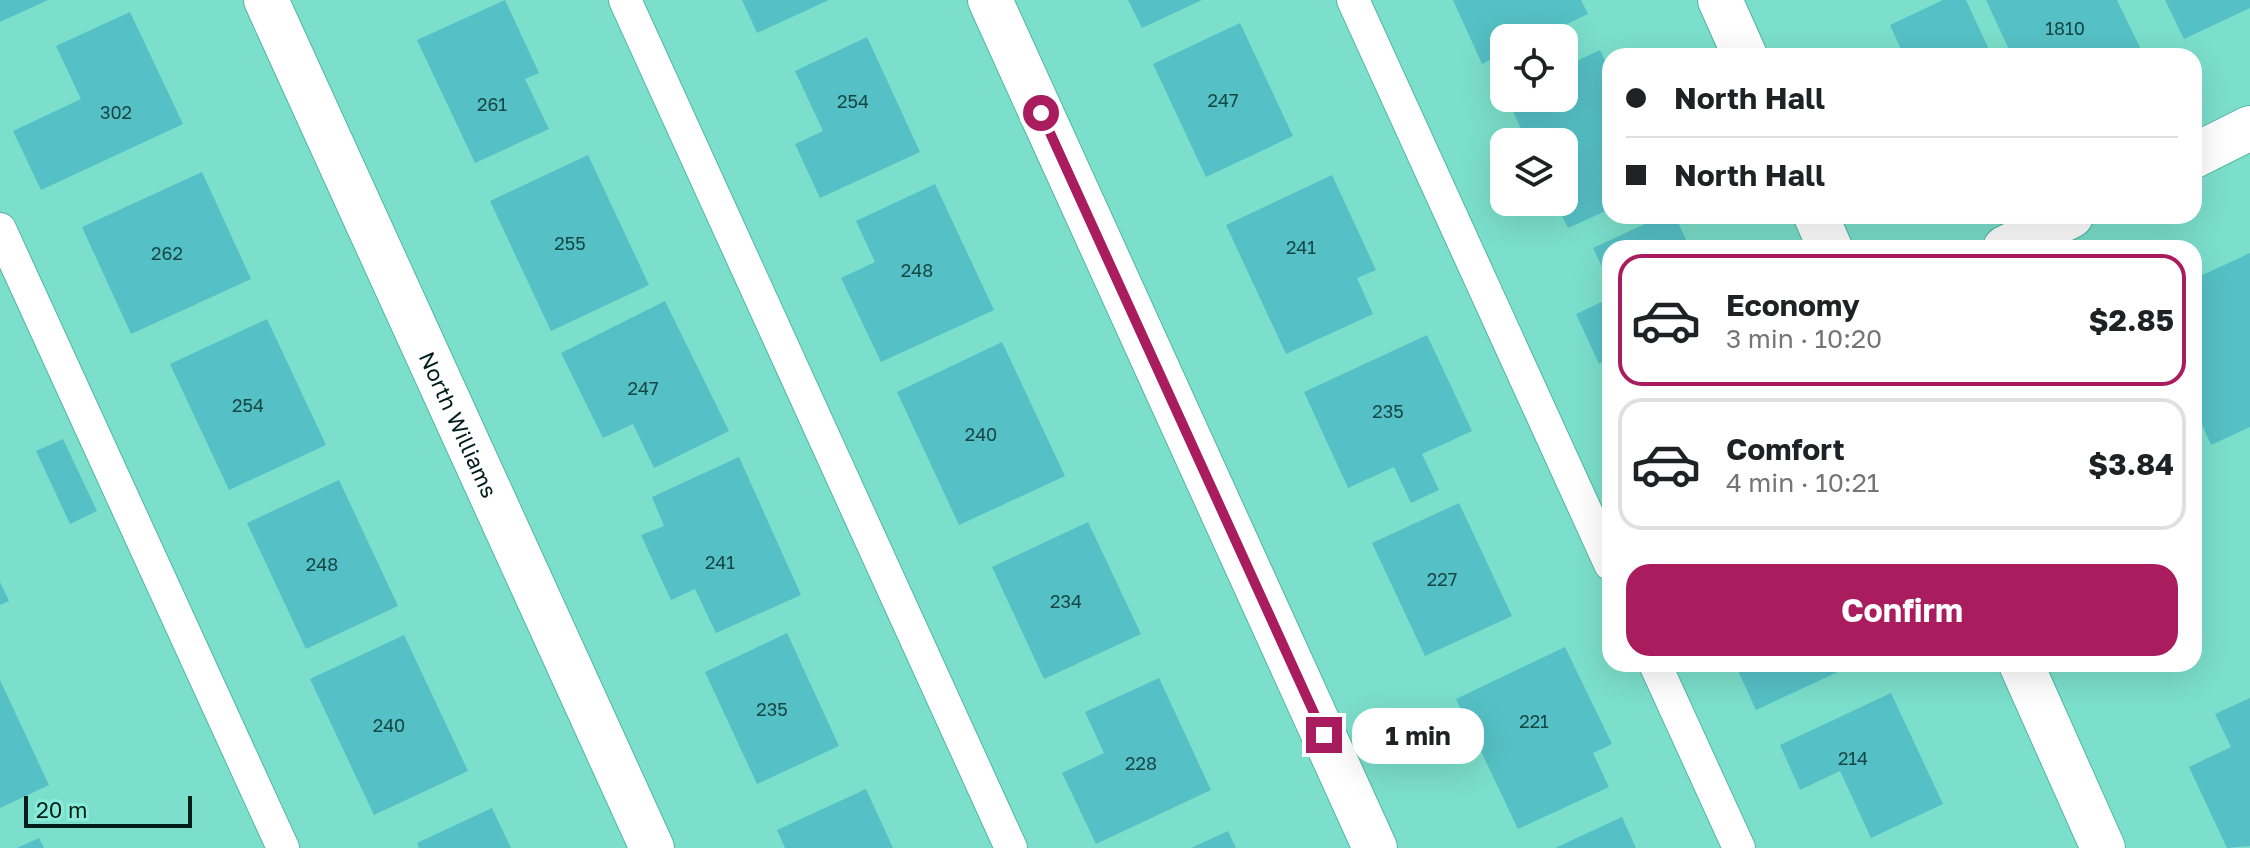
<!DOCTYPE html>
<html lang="en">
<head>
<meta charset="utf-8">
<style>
	body { margin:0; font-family:"Golos Text",sans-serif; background:#f2f2f2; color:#202124; height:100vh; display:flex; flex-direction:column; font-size:30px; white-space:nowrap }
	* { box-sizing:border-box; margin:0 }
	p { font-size:26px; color:#757577 }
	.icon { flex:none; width:44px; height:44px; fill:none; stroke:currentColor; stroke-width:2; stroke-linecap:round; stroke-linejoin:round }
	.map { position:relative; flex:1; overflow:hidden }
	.drawer { position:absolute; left:1602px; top:240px; width:600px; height:432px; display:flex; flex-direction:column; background:#fff; border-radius:24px; box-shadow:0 8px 32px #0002 }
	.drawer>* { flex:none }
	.top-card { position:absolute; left:1602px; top:48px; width:600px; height:176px; border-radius:24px; box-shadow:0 8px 32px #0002; display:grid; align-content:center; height:176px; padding:0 24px; background:#fff }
	.buttons { position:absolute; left:1490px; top:24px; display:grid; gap:16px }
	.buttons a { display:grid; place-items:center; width:88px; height:88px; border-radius:16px; background:#fff; box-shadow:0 8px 32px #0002; font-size:40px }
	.scale { position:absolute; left:24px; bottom:20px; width:168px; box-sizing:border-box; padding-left:8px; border:4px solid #001e19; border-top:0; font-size:22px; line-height:28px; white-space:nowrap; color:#001e19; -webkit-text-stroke:6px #89ecd8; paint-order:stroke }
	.end { position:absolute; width:36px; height:36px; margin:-18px; border:10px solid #a91c5d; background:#fff; box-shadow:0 0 0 4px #fff }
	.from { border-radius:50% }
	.bubble { position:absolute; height:56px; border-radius:24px; background:#fff; box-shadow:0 8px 32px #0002; font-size:26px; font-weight:700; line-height:56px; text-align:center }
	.top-card b { display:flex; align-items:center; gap:28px; height:76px; font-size:30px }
	.top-card b+b { border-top:2px solid #e0e0e0 }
	.top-card i { width:20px; height:20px; background:#202124 }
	ul { padding:14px 0 0; list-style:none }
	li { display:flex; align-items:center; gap:24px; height:132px; margin:0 16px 12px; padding:0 8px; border:4px solid #e0e0e0; border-radius:24px }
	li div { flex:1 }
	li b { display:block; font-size:30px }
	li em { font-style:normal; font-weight:700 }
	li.active { border-color:#a91c5d }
	li>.icon { width:72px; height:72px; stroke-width:1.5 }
	.action { display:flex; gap:16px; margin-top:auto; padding:16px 24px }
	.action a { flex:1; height:92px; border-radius:24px; background:#a91c5d; color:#fff; font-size:32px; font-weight:700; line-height:92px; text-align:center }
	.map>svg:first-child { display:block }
	.building { fill:#55c1c6 }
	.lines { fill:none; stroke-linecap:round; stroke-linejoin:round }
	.lane-casing { stroke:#51b6a4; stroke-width:34 }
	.street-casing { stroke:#51b6a4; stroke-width:46 }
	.lane { stroke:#fff; stroke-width:32 }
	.street { stroke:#fff; stroke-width:44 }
	.route { stroke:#a91c5d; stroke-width:10 }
	.labels { text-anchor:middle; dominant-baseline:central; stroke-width:7; stroke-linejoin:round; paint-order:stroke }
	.number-label { font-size:18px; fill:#154744 }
	.street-label { font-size:22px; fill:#001e19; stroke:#89ecd8 }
</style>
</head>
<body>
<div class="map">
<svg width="2250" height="848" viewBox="0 0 2250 848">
	<rect width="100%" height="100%" fill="#7bdfcb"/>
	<path class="building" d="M 0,0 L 48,0 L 0,22 Z
		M 505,0 L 539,73 L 525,79 L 549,129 L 475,163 L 417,40 Z
		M 742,0 L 829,0 L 757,33 Z
		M 1128,0 L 1202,0 L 1142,28 Z
		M 1453,0 L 1581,0 L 1588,14 L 1537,38 L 1504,38 L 1504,53 L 1482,64 Z
		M 1943,0 L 1966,0 L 1992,56 L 1904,56 L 1890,25 Z
		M 1986,0 L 2117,0 L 2144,56 L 2012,56 Z
		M 2165,0 L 2250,0 L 2250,8 L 2184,39 Z
		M 130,12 L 183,124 L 41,190 L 13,131 L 81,99 L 56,46 Z
		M 1240,23 L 1293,136 L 1206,177 L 1153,64 Z
		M 867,37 L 920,152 L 820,198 L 795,144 L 823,131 L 795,71 Z
		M 1600,50 L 1610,71 L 1610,209 L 1568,228 L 1555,202 L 1564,202 L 1564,142 L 1527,142 L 1507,98 L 1564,98 L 1564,67 Z
		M 588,155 L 649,285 L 551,331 L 490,201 Z
		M 202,172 L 251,279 L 131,334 L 82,227 Z
		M 1332,175 L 1376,270 L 1357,278 L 1373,314 L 1286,354 L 1226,225 Z
		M 935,184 L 994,310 L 881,362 L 841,278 L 875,262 L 856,221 Z
		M 1662,216 L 1675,216 L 1690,248 L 1610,248 L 1610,284 L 1593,248 Z
		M 2250,253 L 2250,427 L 2211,445 L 2194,407 L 2194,279 Z
		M 1610,298 L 1610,359 L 1599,364 L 1576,314 Z
		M 665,301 L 729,431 L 654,468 L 633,424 L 603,438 L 561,353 Z
		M 267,319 L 326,445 L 229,490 L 170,364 Z
		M 1427,335 L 1472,431 L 1422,454 L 1439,490 L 1411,503 L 1394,467 L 1348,488 L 1304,392 Z
		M 1002,342 L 1065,476 L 959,525 L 897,392 Z
		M 63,439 L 97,511 L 70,524 L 36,451 Z
		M 739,457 L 801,595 L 716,633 L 695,589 L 671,600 L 641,535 L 664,526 L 652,497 Z
		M 339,480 L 398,606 L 306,649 L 247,523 Z
		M 1459,503 L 1512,616 L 1425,656 L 1372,543 Z
		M 1088,522 L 1141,634 L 1044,679 L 992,567 Z
		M 0,582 L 9,601 L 0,605 Z
		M 787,633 L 839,746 L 757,784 L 705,672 Z
		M 404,635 L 468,771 L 374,815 L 310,679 Z
		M 1565,647 L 1612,744 L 1593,753 L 1609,787 L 1518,829 L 1456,699 Z
		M 1735,664 L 1855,664 L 1756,710 Z
		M 1159,678 L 1211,790 L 1096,844 L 1062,773 L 1104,753 L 1085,712 Z
		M 0,680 L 49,785 L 0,808 Z
		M 1891,693 L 1943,804 L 1871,838 L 1840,771 L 1800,790 L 1780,745 Z
		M 2250,698 L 2250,846 L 2227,848 L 2189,767 L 2231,747 L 2215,714 Z
		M 866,789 L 893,848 L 785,848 L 777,830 Z
		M 492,808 L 511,848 L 419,848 L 417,843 Z
		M 1622,817 L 1636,848 L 1555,848 Z
		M 1228,831 L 1236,848 L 1191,848 Z
		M 39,838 L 44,848 L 17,848 Z"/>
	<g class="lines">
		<defs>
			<path id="lane" d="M 625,0 L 1011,848
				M 1353,0 L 1610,564
				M 0,229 L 283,848
				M 1655,664 L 1739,848"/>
			<g id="street">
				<path id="s1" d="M 266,0 L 652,848"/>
				<path d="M 990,0 L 1375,848"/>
				<path d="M 1720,0 L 1745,56"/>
				<path d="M 2194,156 L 2250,128"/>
				<path d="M 1816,216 L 1830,248"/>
				<path d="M 2005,248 L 2071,216"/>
				<path d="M 2021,664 L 2103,848"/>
			</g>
		</defs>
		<use href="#lane" class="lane-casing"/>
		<use href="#street" class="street-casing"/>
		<use href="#lane" class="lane"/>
		<use href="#street" class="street"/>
	</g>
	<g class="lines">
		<path class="route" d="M 1041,113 L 1324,735"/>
	</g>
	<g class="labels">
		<g class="number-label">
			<text x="2065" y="28">1810</text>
			<text x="1223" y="100">247</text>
			<text x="853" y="101">254</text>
			<text x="492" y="104">261</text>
			<text x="116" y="112">302</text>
			<text x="570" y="243">255</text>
			<text x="1301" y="247">241</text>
			<text x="167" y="253">262</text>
			<text x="917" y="270">248</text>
			<text x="643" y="388">247</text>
			<text x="248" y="405">254</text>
			<text x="1388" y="411">235</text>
			<text x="981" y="434">240</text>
			<text x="720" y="562">241</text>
			<text x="322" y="564">248</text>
			<text x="1442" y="579">227</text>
			<text x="1066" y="601">234</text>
			<text x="772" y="709">235</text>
			<text x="1534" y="721">221</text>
			<text x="389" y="725">240</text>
			<text x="1853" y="758">214</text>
			<text x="1141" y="763">228</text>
		</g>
		<g class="street-label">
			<text stroke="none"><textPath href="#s1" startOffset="466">North Williams</textPath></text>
		</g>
	</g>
</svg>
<div class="buttons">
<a><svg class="icon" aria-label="locate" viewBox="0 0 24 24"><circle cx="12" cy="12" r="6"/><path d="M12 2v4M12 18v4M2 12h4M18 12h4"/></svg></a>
<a><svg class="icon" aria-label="layers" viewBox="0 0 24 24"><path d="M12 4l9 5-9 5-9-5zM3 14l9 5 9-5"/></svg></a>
</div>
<div class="scale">20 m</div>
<i class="end from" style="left:1041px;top:113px"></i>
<i class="end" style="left:1324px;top:735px"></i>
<div class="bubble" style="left:1352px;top:708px;width:132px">1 min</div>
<div class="top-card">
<b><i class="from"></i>North Hall</b>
<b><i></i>North Hall</b>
</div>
<section class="drawer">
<ul>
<li class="active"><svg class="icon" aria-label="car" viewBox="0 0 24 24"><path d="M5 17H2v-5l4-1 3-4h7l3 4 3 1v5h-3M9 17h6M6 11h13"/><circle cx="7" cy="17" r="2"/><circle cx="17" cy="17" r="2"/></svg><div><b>Economy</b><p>3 min · 10:20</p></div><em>$2.85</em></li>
<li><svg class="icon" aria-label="car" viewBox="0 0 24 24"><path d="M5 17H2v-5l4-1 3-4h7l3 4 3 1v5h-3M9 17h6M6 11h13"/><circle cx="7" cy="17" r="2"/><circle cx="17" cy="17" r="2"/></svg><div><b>Comfort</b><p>4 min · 10:21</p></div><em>$3.84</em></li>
</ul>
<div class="action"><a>Confirm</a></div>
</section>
</div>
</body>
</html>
